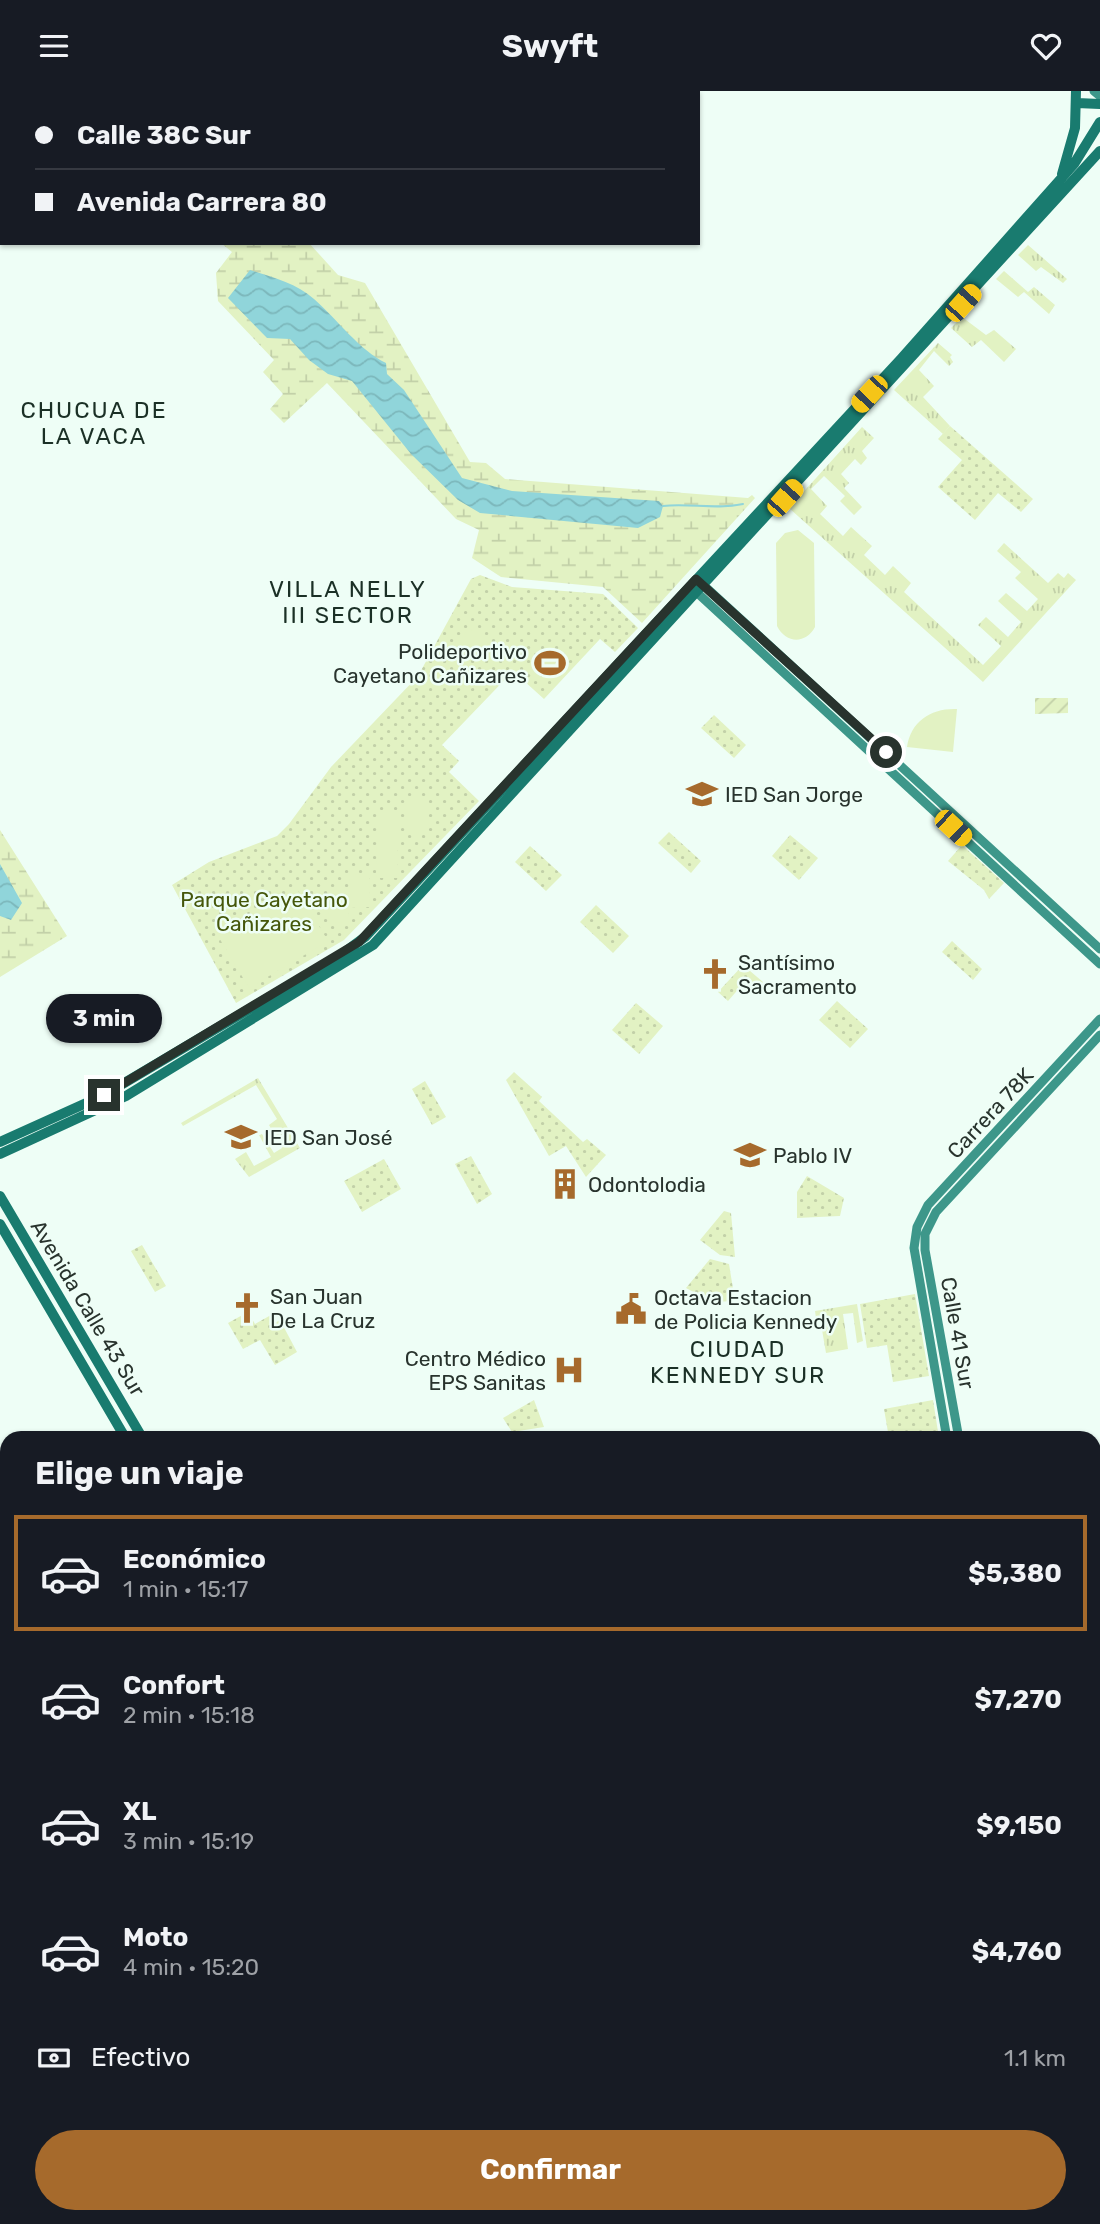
<!DOCTYPE html>
<html lang="es">
<head>
<meta charset="utf-8">
<style>
	body { margin:0; font-family:Rubik,sans-serif; background:#242831; color:#f1f3f6; height:100vh; display:flex; flex-direction:column; font-size:26px; white-space:nowrap }
	* { box-sizing:border-box; margin:0 }
	p { font-size:23px; color:#9ea1a6 }
	.icon { flex:none; width:38px; height:38px; fill:none; stroke:currentColor; stroke-width:2; stroke-linecap:round; stroke-linejoin:round }
	.map { position:relative; flex:1; overflow:hidden }
	.panel { position:absolute; left:0px; top:1340px; width:1101px; height:793px; display:flex; flex-direction:column; background:#171b24; border-radius:21px 21px 0 0; box-shadow:0 2px 5px #0004 }
	.panel>* { flex:none }
	.hud { position:absolute; left:0px; top:0px; width:700px; height:154px; box-shadow:0 2px 5px #0004; display:grid; align-content:center; height:154px; padding:0 35px; background:#171b24 }
	.end { position:absolute; width:32px; height:32px; margin:-16px; border:9px solid #28332d; background:#fff; box-shadow:0 0 0 4px #fff }
	.from { border-radius:50% }
	.bubble { position:absolute; height:49px; border-radius:24px; background:#171b24; box-shadow:0 2px 5px #0004; font-size:23px; font-weight:700; line-height:49px; text-align:center }
	.car { position:absolute; width:21px; height:42px; margin:-21px -10px; border-radius:9px; box-shadow:0 0 5px 2px #0007; background:linear-gradient(#f5c518 24%,#345 0 40%,#f5c518 0 76%,#345 0 86%,#f5c518 0) }
	.hud b { display:flex; align-items:center; gap:24px; height:66px; font-size:26px }
	.hud b+b { border-top:2px solid #363941 }
	.hud i { width:18px; height:18px; background:#f1f3f6 }
	ul { padding:0; list-style:none }
	li { display:flex; align-items:center; gap:21px; height:116px; margin:0 14px 10px; padding:0 21px; border:4px solid transparent; border-radius:0px }
	li div { flex:1 }
	li b { display:block; font-size:26px }
	li em { font-style:normal; font-weight:700 }
	li.active { border-color:#a66a2c }
	li>.icon { width:63px; height:63px; stroke-width:1.5 }
	h2 { padding:0 35px; font-size:32px; line-height:84px }
	.pay { display:flex; align-items:center; gap:18px; height:77px; padding:0 35px; font-size:26px }
	.pay p { margin-inline-start:auto }
	.cta { display:flex; gap:14px; margin-top:auto; padding:14px 35px }
	.cta a { flex:1; height:80px; border-radius:42px; background:#a66a2c; color:#fff; font-size:28px; font-weight:700; line-height:80px; text-align:center }
	header { display:flex; justify-content:space-between; align-items:center; height:91px; padding:0 35px; background:#171b24; font-size:32px; font-weight:700 }
	.map>svg:first-child { display:block }
	.grass { fill:url(#grass-tufts) }
	.wetland { fill:url(#wetland-marsh) }
	.park { fill:url(#park-dots) }
	.garden { fill:url(#garden-furrows) }
	.pitch { fill:#e2f2c3 }
	.water { fill:url(#water-waves) }
	.lines { fill:none; stroke-linecap:round; stroke-linejoin:round }
	.stream { stroke:#90d5da; stroke-width:2 }
	.secondary { stroke:#3d978a; stroke-width:9 }
	.primary { stroke:#197b6f; stroke-width:10 }
	.route { stroke:#28332d; stroke-width:9 }
	.labels { text-anchor:middle; dominant-baseline:central; stroke-width:5; stroke-linejoin:round; paint-order:stroke }
	.poi-label { font-size:21px; fill:#28332d; stroke:#eefef6; text-anchor:start }
	.park-label { font-size:21px; fill:#45570a; stroke:#eefef6 }
	.street-label { font-size:21px; fill:#28332d; stroke:#eefef6 }
	.neighbourhood-label { font-size:23px; letter-spacing:2px; fill:#1b3026; stroke:#eefef6 }
</style>
</head>
<body>
<header><svg class="icon" aria-label="menu" viewBox="0 0 24 24"><path d="M4 6h16M4 12h16M4 18h16"/></svg>Swyft<svg class="icon" aria-label="heart" viewBox="0 0 24 24"><path d="M12 20l-8-8c-3-5 5-10 8-4 3-6 11-1 8 4z"/></svg></header>
<div class="map">
<svg width="1100" height="2133" viewBox="0 0 1100 2133">
	<defs>
		<pattern id="grass-tufts" width="24" height="20" patternUnits="userSpaceOnUse" patternTransform="scale(1.75)"><rect width="24" height="20" fill="#e2f2c3"/><path d="M3 7l-1-3M5 7V3M7 7l1-3M15 17l-1-3M17 17v-4M19 17l1-3" fill="none" stroke="#c2d0a8"/></pattern>
		<pattern id="wetland-marsh" width="20" height="14" patternUnits="userSpaceOnUse" patternTransform="scale(1.75)"><rect width="20" height="14" fill="#e2f2c3"/><path d="M1 5h8M5 5V1M11 12h8M15 12V8" fill="none" stroke="#c2d0a8"/></pattern>
		<pattern id="park-dots" width="8" height="8" patternUnits="userSpaceOnUse" patternTransform="scale(1.75)"><rect width="8" height="8" fill="#e2f2c3"/><path d="M2 2h.1M6 6h.1" fill="none" stroke="#c2d0a8" stroke-width="1.8" stroke-linecap="round"/></pattern>
		<pattern id="garden-furrows" width="10" height="10" patternUnits="userSpaceOnUse" patternTransform="scale(1.75)"><rect width="10" height="10" fill="#e2f2c3"/><path d="M-1 1l2-2M0 10L10 0M9 11l2-2" fill="none" stroke="#c2d0a8"/></pattern>
		<pattern id="water-waves" width="16" height="10" patternUnits="userSpaceOnUse" patternTransform="scale(1.75)"><rect width="16" height="10" fill="#90d5da"/><path d="M0 5q4-4 8 0t8 0" fill="none" stroke="#7cb7bb"/></pattern>
	</defs>
	<rect width="100%" height="100%" fill="#eefef6"/>
	<path class="grass" d="M 1028,154 L 1067,188 L 1063,192 L 1041,176 L 1036,180 L 1018,164 Z
		M 1004,180 L 1028,201 L 1034,196 L 1055,214 L 1049,223 L 1024,201 L 1018,206 L 996,188 Z
		M 962,226 L 986,244 L 994,239 L 1016,258 L 1004,271 L 981,249 L 972,256 L 951,237 Z
		M 938,252 L 952,264 L 950,266 L 953,271 L 949,275 L 934,260 L 919,279 L 934,295 L 923,306 L 950,335 L 943,343 L 894,299 Z
		M 862,336 L 874,347 L 862,360 L 867,367 L 861,374 L 855,368 L 841,383 L 849,392 L 844,397 L 862,416 L 854,424 L 840,410 L 845,405 L 824,385 L 811,398 L 827,415 L 820,423 L 843,445 L 851,436 L 872,455 L 864,464 L 885,484 L 893,475 L 911,492 L 904,501 L 983,574 L 1001,555 L 978,534 L 986,526 L 1008,546 L 1021,531 L 998,510 L 1006,502 L 1027,520 L 1038,508 L 1015,487 L 1021,481 L 997,460 L 1004,452 L 1048,492 L 1058,482 L 1064,487 L 1068,482 L 1076,489 L 983,591 L 789,417 Z
		M 258,987 L 300,1057 L 249,1086 L 235,1068 L 246,1061 L 254,1075 L 271,1066 L 259,1044 L 262,1043 L 274,1062 L 282,1057 L 269,1034 L 277,1028 L 256,994 L 183,1035 L 181,1032 Z
		M 857,1213 L 863,1250 L 857,1252 L 853,1222 L 843,1223 L 848,1258 L 826,1262 L 820,1227 L 816,1227 L 815,1220 Z"/>
	<path class="wetland" d="M 221,152 L 309,152 L 338,184 L 365,192 L 470,371 L 486,372 L 505,388 L 748,407 L 752,404 L 755,407 L 642,532 L 603,496 L 501,486 L 472,467 L 479,439 L 456,428 L 327,292 L 284,332 L 270,318 L 283,303 L 263,281 L 274,269 L 218,210 L 216,182 L 232,161 Z
		M 0,739 L 67,845 L 0,886 Z"/>
	<path class="park" d="M 950,335 L 1033,408 L 1021,421 L 998,402 L 975,429 L 938,396 L 962,369 L 938,348 Z
		M 480,484 L 512,496 L 603,503 L 638,537 L 615,561 L 600,548 L 544,608 L 513,580 L 442,654 L 459,670 L 449,681 L 479,710 L 344,849 L 236,912 L 172,794 L 209,771 L 277,745 L 289,733 L 331,676 L 418,585 L 471,488 Z
		M 714,624 L 746,654 L 734,667 L 701,637 Z
		M 669,741 L 701,770 L 691,782 L 658,752 Z
		M 790,744 L 818,767 L 799,789 L 772,765 Z
		M 962,754 L 1004,792 L 989,808 L 984,799 L 948,770 Z
		M 530,755 L 562,784 L 546,800 L 515,771 Z
		M 596,814 L 629,845 L 613,862 L 580,831 Z
		M 952,850 L 982,878 L 973,889 L 942,861 Z
		M 743,874 L 763,891 L 753,903 L 742,894 L 728,910 L 718,901 Z
		M 837,910 L 868,938 L 850,957 L 819,929 Z
		M 636,912 L 663,935 L 639,963 L 612,939 Z
		M 514,981 L 542,1006 L 539,1010 L 583,1051 L 587,1048 L 606,1064 L 586,1086 L 566,1055 L 549,1065 L 506,989 Z
		M 425,990 L 446,1026 L 432,1034 L 412,998 Z
		M 471,1065 L 492,1103 L 477,1113 L 455,1073 Z
		M 384,1068 L 401,1098 L 362,1121 L 344,1090 Z
		M 807,1085 L 844,1107 L 840,1125 L 797,1127 L 797,1101 Z
		M 724,1120 L 731,1122 L 735,1166 L 720,1164 L 700,1149 Z
		M 142,1154 L 166,1195 L 155,1201 L 131,1160 Z
		M 710,1168 L 729,1173 L 735,1210 L 712,1211 L 686,1197 Z
		M 915,1203 L 929,1285 L 893,1291 L 887,1254 L 867,1257 L 860,1213 Z
		M 248,1221 L 255,1233 L 271,1224 L 275,1232 L 280,1229 L 297,1261 L 275,1274 L 260,1249 L 243,1258 L 228,1232 Z
		M 534,1309 L 544,1336 L 512,1341 L 503,1327 Z
		M 933,1309 L 939,1347 L 889,1347 L 884,1318 Z
		M 1100,1936 L 1100,2119 L 1094,2124 L 1094,1937 Z"/>
	<path class="garden" d="M 1035,607 L 1068,607 L 1068,622 L 1035,623 Z"/>
	<path class="pitch" d="M 798,439 L 814,452 L 815,536 C 806,553 786,553 777,535 L 776,452 L 785,442 Z
		M 467,537 L 490,547 L 480,570 L 457,560 Z
		M 957,618 L 953,661 L 907,656 C 911,630 931,617 957,618 Z
		M 407,706 L 426,706 L 426,740 L 407,740 Z
		M 377,722 L 398,722 L 398,754 L 377,754 Z
		M 377,756 L 397,756 L 397,787 L 376,787 Z
		M 369,783 L 370,816 L 350,817 L 349,784 Z
		M 297,798 L 328,850 L 249,897 L 218,845 Z
		M 328,798 L 348,798 L 349,831 L 329,832 Z"/>
	<path class="water" d="M 250,179 C 272,186 296,192 314,208 C 336,227 360,260 386,272 L 387,283 L 404,299 L 462,387 L 512,400 L 659,410 L 663,415 L 660,426 L 638,437 L 480,422 L 458,409 L 411,363 L 352,290 L 328,283 L 309,269 L 290,248 L 267,247 L 228,207 Z
		M 0,773 L 22,812 L 11,829 L 0,825 Z"/>
	<g class="lines">
		<path class="stream" d="M 663,415 C 690,412 715,419 743,413"/>
		<path class="secondary" d="M 1094,0 L 1100,5
			M 699,490 L 1100,858
			M 692,497 L 1100,873
			M 947,1348 L 914,1157 L 917,1136 L 928,1114 L 1100,928
			M 959,1348 L 925,1159 L 925,1143 L 936,1121 L 1100,944"/>
		<path class="primary" d="M 1077,12 L 1100,13
			M 1062,83 L 1075,37 L 1076,0
			M 0,1051 L 104,1004 L 342,863 L 365,846 L 901,268 L 1074,73 L 1100,31
			M 0,1063 L 126,1005 L 373,854 L 1100,60
			M 0,1105 L 143,1348
			M 0,1133 L 126,1348
			M 1094,1498 L 1100,1497
			M 1094,1515 L 1100,1513
			M 0,1746 L 7,1745
			M 0,1763 L 7,1763
			M 441,2133 L 442,2126
			M 455,2133 L 456,2126"/>
	</g>
	<g class="lines">
		<path class="route" d="M 104,1004 L 359,851 L 696,488 L 886,661"/>
	</g>
	<defs>
		<symbol id="stadium-bare" viewBox="-9 -9 18 18"><path d="M0-5a6.5 5 0 1 0 0 10a6.5 5 0 1 0 0-10ZM-3.5-1.8h7v3.6h-7Z" fill="#a66a2c" stroke="#eefef6" stroke-width="2.5" paint-order="stroke"/></symbol>
		<symbol id="school-bare" viewBox="-9 -9 18 18"><path d="M0-5L7-2L0 1L-7-2ZM-4 1L0 2.5L4 1V4Q0 6-4 4Z" fill="#a66a2c" stroke="#eefef6" stroke-width="2.5" paint-order="stroke"/></symbol>
		<symbol id="church-bare" viewBox="-9 -9 18 18"><path d="M-1.2-6h2.4v3.5h3.3v2.4h-3.3V6h-2.4V-.1h-3.3v-2.4h3.3Z" fill="#a66a2c" stroke="#eefef6" stroke-width="2.5" paint-order="stroke"/></symbol>
		<symbol id="building-bare" viewBox="-9 -9 18 18"><path d="M-4-6H4V6H1V3H-1V6H-4ZM-2.5-4.3h1.7v1.8h-1.7ZM.8-4.3h1.7v1.8H.8ZM-2.5-1h1.7V.8h-1.7ZM.8-1h1.7V.8H.8Z" fill="#a66a2c" stroke="#eefef6" stroke-width="2.5" paint-order="stroke"/></symbol>
		<symbol id="civic-bare" viewBox="-9 -9 18 18"><path d="M-.6-6.5H3V-4.5H.6V-3L4-1V1h2V6H-6V1h2V-1L-.6-3ZM-1.2 2.5V6h2.4V2.5Z" fill="#a66a2c" stroke="#eefef6" stroke-width="2.5" paint-order="stroke"/></symbol>
		<symbol id="hospital-bare" viewBox="-9 -9 18 18"><path d="M-5-5h3v3.5h4V-5h3V5h-3V1.5h-4V5h-3Z" fill="#a66a2c" stroke="#eefef6" stroke-width="2.5" paint-order="stroke"/></symbol>
	</defs>
	<g fill-rule="evenodd">
		<use href="#stadium-bare" x="528" y="550" width="44" height="44"/>
		<use href="#school-bare" x="680" y="681" width="44" height="44"/>
		<use href="#church-bare" x="693" y="861" width="44" height="44"/>
		<use href="#school-bare" x="219" y="1024" width="44" height="44"/>
		<use href="#school-bare" x="728" y="1042" width="44" height="44"/>
		<use href="#building-bare" x="543" y="1071" width="44" height="44"/>
		<use href="#church-bare" x="225" y="1195" width="44" height="44"/>
		<use href="#civic-bare" x="609" y="1196" width="44" height="44"/>
		<use href="#hospital-bare" x="547" y="1257" width="44" height="44"/>
	</g>
	<g class="labels">
		<g class="poi-label">
			<text x="527" y="560" text-anchor="end">Polideportivo<tspan x="527" dy="24">Cayetano Cañizares</tspan></text>
			<text x="725" y="703">IED San Jorge</text>
			<text x="738" y="871">Santísimo<tspan x="738" dy="24">Sacramento</tspan></text>
			<text x="264" y="1046">IED San José</text>
			<text x="773" y="1064">Pablo IV</text>
			<text x="588" y="1093">Odontolodia</text>
			<text x="270" y="1205">San Juan<tspan x="270" dy="24">De La Cruz</tspan></text>
			<text x="654" y="1206">Octava Estacion<tspan x="654" dy="24">de Policia Kennedy</tspan></text>
			<text x="546" y="1267" text-anchor="end">Centro Médico<tspan x="546" dy="24">EPS Sanitas</tspan></text>
		</g>
		<g class="park-label">
			<text x="264" y="808">Parque Cayetano<tspan x="264" dy="24">Cañizares</tspan></text>
		</g>
		<g class="street-label">
			<text transform="translate(990 1022) rotate(-47)">Carrera 78K</text>
			<text transform="translate(88 1217) rotate(59)">Avenida Calle 43 Sur</text>
			<text transform="translate(958 1242) rotate(80)">Calle 41 Sur</text>
		</g>
		<g class="neighbourhood-label">
			<text x="94" y="319">CHUCUA DE<tspan x="94" dy="26">LA VACA</tspan></text>
			<text x="348" y="498">VILLA NELLY<tspan x="348" dy="26">III SECTOR</tspan></text>
			<text x="738" y="1258">CIUDAD<tspan x="738" dy="26">KENNEDY SUR</tspan></text>
		</g>
	</g>
</svg>
<i class="end from" style="left:886px;top:661px"></i>
<i class="end" style="left:104px;top:1004px"></i>
<div class="bubble" style="left:46px;top:903px;width:116px">3 min</div>
<i class="car" style="left:963px;top:212px;rotate:42deg"></i>
<i class="car" style="left:869px;top:303px;rotate:223deg"></i>
<i class="car" style="left:785px;top:407px;rotate:42deg"></i>
<i class="car" style="left:953px;top:737px;rotate:133deg"></i>
<div class="hud">
<b><i class="from"></i>Calle 38C Sur</b>
<b><i></i>Avenida Carrera 80</b>
</div>
<section class="panel">
<h2>Elige un viaje</h2>
<ul>
<li class="active"><svg class="icon" aria-label="car" viewBox="0 0 24 24"><path d="M5 17H2v-5l4-1 3-4h7l3 4 3 1v5h-3M9 17h6M6 11h13"/><circle cx="7" cy="17" r="2"/><circle cx="17" cy="17" r="2"/></svg><div><b>Económico</b><p>1 min · 15:17</p></div><em>$5,380</em></li>
<li><svg class="icon" aria-label="car" viewBox="0 0 24 24"><path d="M5 17H2v-5l4-1 3-4h7l3 4 3 1v5h-3M9 17h6M6 11h13"/><circle cx="7" cy="17" r="2"/><circle cx="17" cy="17" r="2"/></svg><div><b>Confort</b><p>2 min · 15:18</p></div><em>$7,270</em></li>
<li><svg class="icon" aria-label="car" viewBox="0 0 24 24"><path d="M5 17H2v-5l4-1 3-4h7l3 4 3 1v5h-3M9 17h6M6 11h13"/><circle cx="7" cy="17" r="2"/><circle cx="17" cy="17" r="2"/></svg><div><b>XL</b><p>3 min · 15:19</p></div><em>$9,150</em></li>
<li><svg class="icon" aria-label="car" viewBox="0 0 24 24"><path d="M5 17H2v-5l4-1 3-4h7l3 4 3 1v5h-3M9 17h6M6 11h13"/><circle cx="7" cy="17" r="2"/><circle cx="17" cy="17" r="2"/></svg><div><b>Moto</b><p>4 min · 15:20</p></div><em>$4,760</em></li>
</ul>
<div class="pay"><svg class="icon" aria-label="cash" viewBox="0 0 24 24"><path d="M3 7h18v10H3z"/><circle cx="12" cy="12" r="2"/></svg>Efectivo<p>1.1 km</p></div>
<div class="cta"><a>Confirmar</a></div>
</section>
</div>
</body>
</html>
